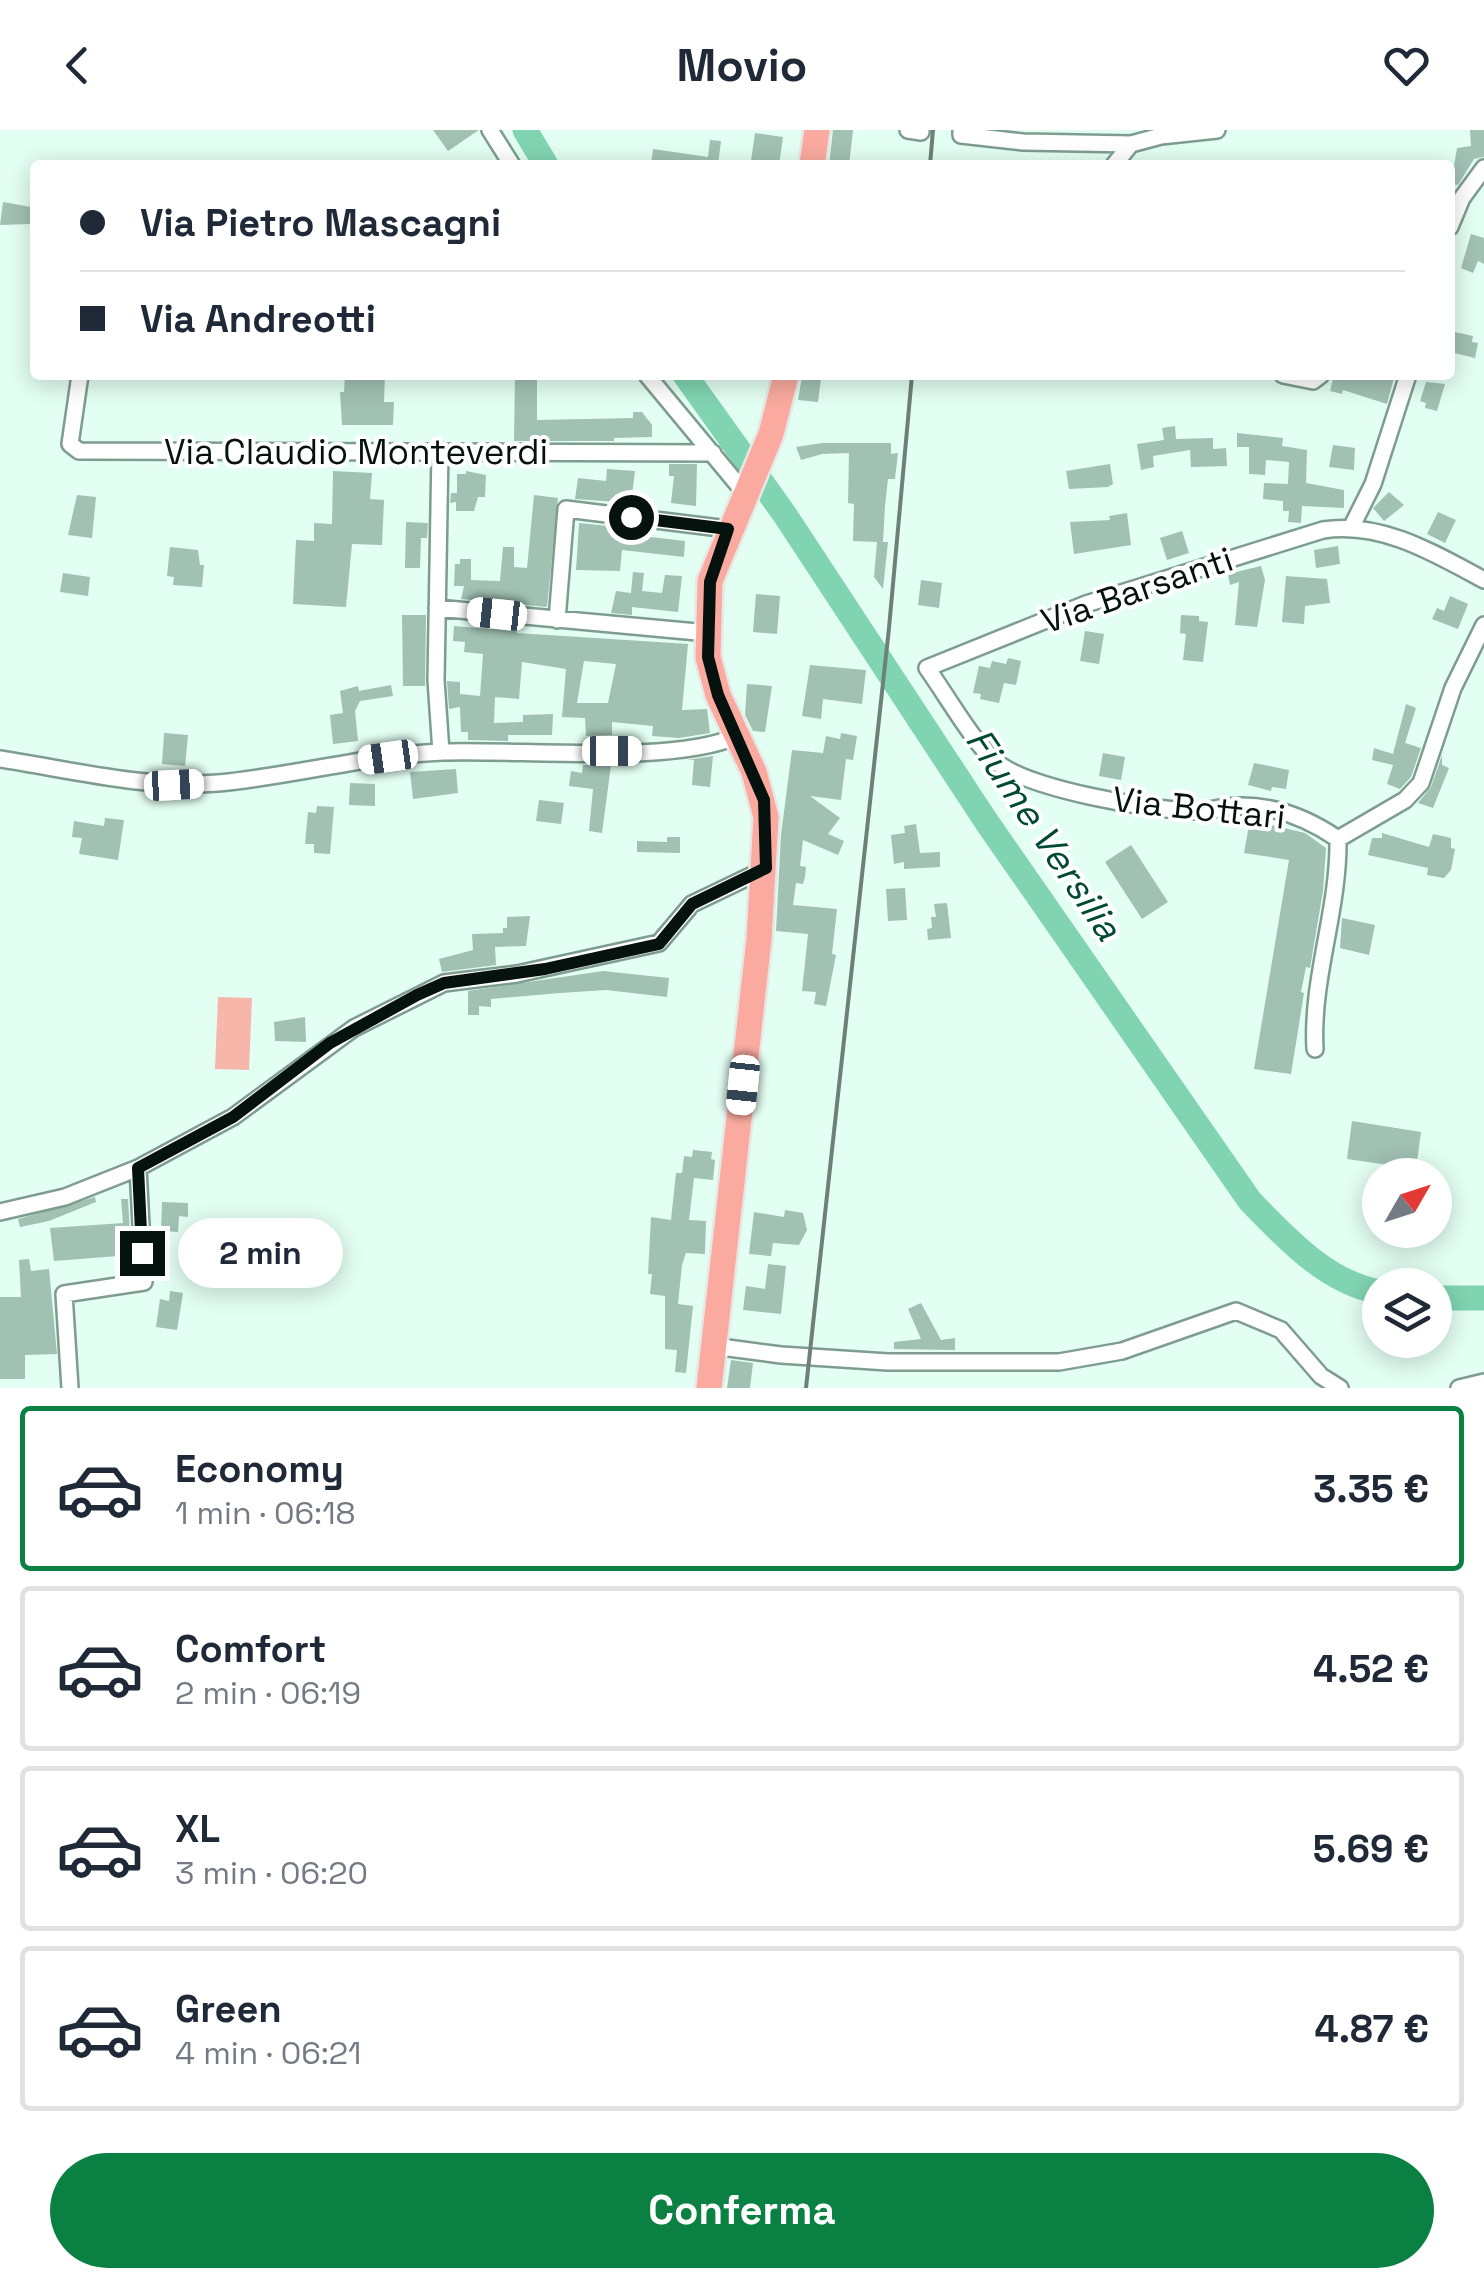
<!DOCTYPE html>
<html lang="it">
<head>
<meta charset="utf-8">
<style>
	body { margin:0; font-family:"Space Grotesk",sans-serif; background:#f2f2f3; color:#1f2937; height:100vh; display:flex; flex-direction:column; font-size:38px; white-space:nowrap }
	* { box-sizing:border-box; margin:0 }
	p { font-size:32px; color:#747a83 }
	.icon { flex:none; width:55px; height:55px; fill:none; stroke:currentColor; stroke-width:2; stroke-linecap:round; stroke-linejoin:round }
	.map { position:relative; height:1258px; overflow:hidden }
	.drawer { display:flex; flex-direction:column; background:#fff; flex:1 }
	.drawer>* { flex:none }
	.guide { position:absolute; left:30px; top:30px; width:1425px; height:220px; border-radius:10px; box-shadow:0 5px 25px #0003; display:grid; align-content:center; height:220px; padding:0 50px; background:#fff }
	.needle { width:65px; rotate:51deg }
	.controls { position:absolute; left:1362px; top:1028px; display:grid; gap:20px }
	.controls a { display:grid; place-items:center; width:90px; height:90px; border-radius:50%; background:#fff; box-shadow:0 5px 25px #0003; font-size:50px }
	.end { position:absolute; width:45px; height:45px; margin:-22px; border:12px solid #06120d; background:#fff; box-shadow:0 0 0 5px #fff }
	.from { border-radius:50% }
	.bubble { position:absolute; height:70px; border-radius:35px; background:#fff; box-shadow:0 5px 25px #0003; font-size:32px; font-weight:800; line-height:70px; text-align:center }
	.car { position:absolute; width:30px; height:60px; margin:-30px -15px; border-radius:12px; box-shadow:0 0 8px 2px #0007; background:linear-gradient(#fff 24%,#345 0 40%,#fff 0 76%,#345 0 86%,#fff 0) }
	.guide b { display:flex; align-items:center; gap:35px; height:95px; font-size:38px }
	.guide b+b { border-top:2px solid #e0e1e3 }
	.guide i { width:25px; height:25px; background:#1f2937 }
	ul { padding:18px 0 0; list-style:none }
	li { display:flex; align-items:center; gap:30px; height:165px; margin:0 20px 15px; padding:0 30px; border:5px solid #e0e1e3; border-radius:10px }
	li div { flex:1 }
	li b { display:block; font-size:38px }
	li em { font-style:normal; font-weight:800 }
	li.current { border-color:#0b8043 }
	li>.icon { width:90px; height:90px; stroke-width:1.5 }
	.primary-button { display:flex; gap:20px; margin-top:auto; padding:20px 50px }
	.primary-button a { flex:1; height:115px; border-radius:60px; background:#0b8043; color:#fff; font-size:40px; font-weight:800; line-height:115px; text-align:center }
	header { display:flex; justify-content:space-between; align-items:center; height:130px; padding:0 50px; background:#fff; font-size:45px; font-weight:800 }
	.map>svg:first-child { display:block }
	.green { fill:#f6b7aa }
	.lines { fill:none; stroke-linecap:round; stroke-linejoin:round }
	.river { stroke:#80d4b2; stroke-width:25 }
	.building { fill:#a1c1b3; fill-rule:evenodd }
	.minor-casing { stroke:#7e9d8f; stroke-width:20 }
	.primary-casing { stroke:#e6e7e7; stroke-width:30 }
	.minor { stroke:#fff; stroke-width:15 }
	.primary { stroke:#faaa9e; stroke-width:25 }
	.rail { stroke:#6e8179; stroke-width:4 }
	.route { stroke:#06120d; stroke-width:12 }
	.labels { text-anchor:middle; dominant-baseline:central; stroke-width:8; stroke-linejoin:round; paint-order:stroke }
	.street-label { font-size:35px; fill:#06120d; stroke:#fff }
	.water-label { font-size:38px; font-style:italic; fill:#004a35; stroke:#fff }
</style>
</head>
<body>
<header><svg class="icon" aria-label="back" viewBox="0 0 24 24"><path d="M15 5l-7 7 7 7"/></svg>Movio<svg class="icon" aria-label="heart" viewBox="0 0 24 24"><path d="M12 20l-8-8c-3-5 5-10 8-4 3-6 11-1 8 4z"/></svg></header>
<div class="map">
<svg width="1484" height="1258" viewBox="0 0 1484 1258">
	<rect width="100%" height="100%" fill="#e3fef2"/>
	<path class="green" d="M 218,867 L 252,868 L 249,940 L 215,939 Z"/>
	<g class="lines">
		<path class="river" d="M 525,0 L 546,35
			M 685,245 L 785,385 L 986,691 L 1250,1071 C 1286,1108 1327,1153 1380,1162
			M 1435,1168 L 1484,1168"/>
	</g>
	<path class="building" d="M 433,0 L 479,0 L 448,21 Z
		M 833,0 L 853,0 L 849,35 L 829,35 Z
		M 1470,0 L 1484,0 L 1484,27 L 1474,29 L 1458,55 L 1451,54 L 1457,18 L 1471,16 Z
		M 755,3 L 783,7 L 779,35 L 751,31 Z
		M 710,10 L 721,11 L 718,35 L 651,35 L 653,19 L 708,27 Z
		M 3,72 L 31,77 L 30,94 L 0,95 Z
		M 1471,104 L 1484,108 L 1484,134 L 1478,131 L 1473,143 L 1461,138 Z
		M 1450,201 L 1473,206 L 1472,212 L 1478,213 L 1475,228 L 1450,222 Z
		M 345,245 L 385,245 L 384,272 L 394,272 L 393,295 L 342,295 L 340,262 L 344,262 Z
		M 515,245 L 537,245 L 537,290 L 633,288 L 633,282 L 642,282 L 652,295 L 652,307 L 614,308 L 614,311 L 514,311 Z
		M 1334,245 L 1394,248 L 1387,274 L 1343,260 L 1342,264 L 1330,261 Z
		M 802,246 L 821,248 L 818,272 L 798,270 Z
		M 1426,252 L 1445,254 L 1437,281 L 1425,278 L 1426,273 L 1420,271 Z
		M 1175,296 L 1176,309 L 1213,308 L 1213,319 L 1226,318 L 1227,336 L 1191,337 L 1190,320 L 1153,326 L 1154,337 L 1141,340 L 1137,314 L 1164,310 L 1162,298 Z
		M 1237,303 L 1283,308 L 1282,316 L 1307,320 L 1306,353 L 1344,360 L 1344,378 L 1302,376 L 1301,393 L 1288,392 L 1289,381 L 1283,381 L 1283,371 L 1263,369 L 1264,353 L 1288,354 L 1289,332 L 1266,330 L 1265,345 L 1249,344 L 1249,317 L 1237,317 Z
		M 822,313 L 891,313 L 891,324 L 898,323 L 895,349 L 888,349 L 885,376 L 883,412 L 888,412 L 883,459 L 874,447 L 877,412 L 853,411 L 854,374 L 848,373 L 849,323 L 822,324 L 801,330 L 796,317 Z
		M 1333,315 L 1355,318 L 1354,340 L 1329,337 Z
		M 669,334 L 697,334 L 696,376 L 671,373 L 674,346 L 669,346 Z
		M 1110,334 L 1113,354 L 1108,357 L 1069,359 L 1066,341 Z
		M 607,339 L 635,341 L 631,373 L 575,369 L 578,348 L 606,351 Z
		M 333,341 L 372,343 L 370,369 L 384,370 L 382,415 L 352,414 L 346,477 L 293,474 L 296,410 L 314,411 L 314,393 L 332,394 Z
		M 466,341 L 486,345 L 485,367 L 478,367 L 474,381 L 456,381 L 456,372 L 450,373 L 451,363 L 457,363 L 457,344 L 466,344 Z
		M 1389,362 L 1404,375 L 1384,391 L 1373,378 Z
		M 77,365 L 96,367 L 92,408 L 68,405 Z
		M 534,365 L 558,368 L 547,477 L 461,469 L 464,456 L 454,456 L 455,434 L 460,434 L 460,429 L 471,429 L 471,450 L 500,451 L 503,417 L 514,417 L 514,437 L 527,438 Z
		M 1438,382 L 1456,390 L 1445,413 L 1427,404 Z
		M 1127,383 L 1131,415 L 1074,424 L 1070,392 L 1110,390 L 1109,386 Z
		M 406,392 L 428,393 L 427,408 L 421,408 L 420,438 L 405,438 Z
		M 579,393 L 618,397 L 617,403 L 685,411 L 684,427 L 622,420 L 620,441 L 576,440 Z
		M 1182,401 L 1189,423 L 1167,430 L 1160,408 Z
		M 1338,416 L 1340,434 L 1316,438 L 1314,420 Z
		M 170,417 L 198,420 L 200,435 L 204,435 L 202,457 L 173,455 L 174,447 L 167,446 Z
		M 1261,436 L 1265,450 L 1257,497 L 1235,495 L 1239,452 L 1230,455 L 1228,444 Z
		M 633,442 L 644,443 L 642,461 L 662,463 L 665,445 L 682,446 L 678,482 L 632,477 L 632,485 L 611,483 L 616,461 L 631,463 Z
		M 63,443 L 90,447 L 88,466 L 60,462 Z
		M 1286,446 L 1327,449 L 1330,473 L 1305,476 L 1304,494 L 1282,492 Z
		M 921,450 L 942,453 L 939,478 L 918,475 Z
		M 756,464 L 780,466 L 777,504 L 753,502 Z
		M 1450,466 L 1468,474 L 1458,499 L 1432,489 L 1437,478 L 1444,481 Z
		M 402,485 L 426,485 L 425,556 L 403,556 Z
		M 1181,485 L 1199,486 L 1199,491 L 1208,492 L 1203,532 L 1183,530 L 1186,504 L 1180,503 Z
		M 491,494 L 517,497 L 517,503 L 688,514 L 682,580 L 707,579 L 710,603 L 679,608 L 652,606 L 653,596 L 612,592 L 612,605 L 586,606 L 585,588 L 562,587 L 566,539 L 522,532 L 519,569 L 495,567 L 494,593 L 523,592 L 523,585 L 553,584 L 552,605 L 508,605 L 508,611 L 468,610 L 468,602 L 461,602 L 460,577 L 449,579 L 447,551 L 460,552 L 460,564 L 480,566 L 483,524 L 464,522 L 465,512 L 453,511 L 454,496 L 490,499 ZM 584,531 L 616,534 L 608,573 L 577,573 Z
		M 1085,501 L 1104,504 L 1099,534 L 1080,531 Z
		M 1008,528 L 1021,531 L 1016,555 L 1004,553 L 999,573 L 980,569 L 981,564 L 973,563 L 979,536 L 990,538 L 992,531 L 1006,534 Z
		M 810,535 L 866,540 L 862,574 L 823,569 L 821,589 L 802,586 Z
		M 747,554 L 772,556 L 765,602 L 753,601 L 745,585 Z
		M 391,555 L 393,566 L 360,571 L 355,581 L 358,611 L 333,614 L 330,585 L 343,583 L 340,561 L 358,556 L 359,561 Z
		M 1406,574 L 1416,578 L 1405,613 L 1421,618 L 1411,647 L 1400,659 L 1387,654 L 1393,635 L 1372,630 L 1374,618 L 1393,624 Z
		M 164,603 L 188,605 L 185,636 L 162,634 Z
		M 841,603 L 857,606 L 853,630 L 846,629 L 841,670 L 810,666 L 840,688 L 828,704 L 844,711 L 838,725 L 803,710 L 800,736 L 806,737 L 805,747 L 803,754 L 796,753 L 793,775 L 837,779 L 832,824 L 836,825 L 826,876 L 814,874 L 816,862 L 802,861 L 808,804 L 776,801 L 781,705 L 792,620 L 823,623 L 826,606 L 840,609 Z
		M 1103,623 L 1125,627 L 1121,650 L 1099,646 Z
		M 1442,625 L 1442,635 L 1449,638 L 1433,678 L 1418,673 L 1431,657 Z
		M 713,626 L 710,657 L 692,655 L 694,630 L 687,630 Z
		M 1254,633 L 1289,640 L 1286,659 L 1272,657 L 1271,661 L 1248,655 Z
		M 583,635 L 611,635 L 602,703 L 589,701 L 593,659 L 569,656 L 571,641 L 582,643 Z
		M 456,639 L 458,663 L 413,669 L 410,642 Z
		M 350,653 L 375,654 L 375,676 L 349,675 Z
		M 539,670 L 564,673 L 561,694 L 536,691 Z
		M 317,676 L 334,677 L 330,724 L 314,723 L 314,714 L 305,714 L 308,682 L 316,683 Z
		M 105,688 L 124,690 L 118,730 L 79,724 L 82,708 L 72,707 L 74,691 L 104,696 Z
		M 1250,690 L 1305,703 L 1326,718 L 1323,761 L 1310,838 L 1306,837 L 1301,862 L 1304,863 L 1291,944 L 1254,939 L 1289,730 L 1244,723 Z
		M 916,694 L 920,723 L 940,722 L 940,737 L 904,739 L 904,732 L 894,734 L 891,705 L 905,703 L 904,696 Z
		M 1382,703 L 1429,717 L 1433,704 L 1451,708 L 1451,718 L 1455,719 L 1451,740 L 1444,748 L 1427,745 L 1428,738 L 1368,725 L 1372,708 L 1382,708 Z
		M 667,707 L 680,707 L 680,723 L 637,722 L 637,711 L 667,712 Z
		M 1131,715 L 1168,772 L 1142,789 L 1105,732 Z
		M 905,758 L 907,790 L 888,791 L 886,759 Z
		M 947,773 L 951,808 L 928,810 L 927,799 L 932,798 L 931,787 L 936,787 L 934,774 Z
		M 530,786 L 526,816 L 495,817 L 496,835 L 442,842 L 439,829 L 473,820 L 472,804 L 503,803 L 503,798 L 507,798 L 507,787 Z
		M 1342,788 L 1375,795 L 1369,825 L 1340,818 Z
		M 603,841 L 669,848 L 667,867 L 606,860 L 560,863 L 491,869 L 491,877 L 479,876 L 479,885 L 468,885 L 468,861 Z
		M 305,887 L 306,912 L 275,911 L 274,892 Z
		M 1352,991 L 1421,1002 L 1416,1039 L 1347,1029 Z
		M 693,1020 L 712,1022 L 711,1029 L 715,1030 L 713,1050 L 694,1048 L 689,1090 L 706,1091 L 705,1124 L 686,1123 L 682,1135 L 678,1174 L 693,1176 L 686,1243 L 675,1242 L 677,1220 L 665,1219 L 665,1166 L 650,1164 L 652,1144 L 648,1144 L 651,1087 L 671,1090 L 676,1043 L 682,1043 L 684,1026 L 692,1027 Z
		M 95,1067 L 96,1072 L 49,1091 L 20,1097 L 18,1089 Z
		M 121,1069 L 128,1069 L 130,1104 L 120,1105 L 122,1120 L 118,1120 L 118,1126 L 54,1131 L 50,1098 L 123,1093 Z
		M 162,1072 L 188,1073 L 188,1087 L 179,1086 L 178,1102 L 161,1101 Z
		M 785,1080 L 803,1083 L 807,1100 L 799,1115 L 773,1113 L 771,1126 L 749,1124 L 754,1082 L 784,1087 Z
		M 29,1129 L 31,1141 L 49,1139 L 57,1224 L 25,1225 L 25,1249 L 0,1249 L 0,1167 L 21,1167 L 19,1130 Z
		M 768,1134 L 786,1136 L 781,1184 L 743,1180 L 746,1156 L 765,1159 Z
		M 170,1161 L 183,1163 L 177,1200 L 156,1197 L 160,1169 L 169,1171 Z
		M 921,1173 L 941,1210 L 955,1208 L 955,1220 L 894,1219 L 894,1212 L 921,1209 L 908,1179 Z
		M 731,1230 L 753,1233 L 750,1258 L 727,1258 Z"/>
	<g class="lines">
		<defs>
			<path id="minor" d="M 490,0 L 512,35
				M 908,0 L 921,2
				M 961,0 L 961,5 L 1023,12 L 1131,14 L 1161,6 L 1217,0
				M 1114,35 L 1131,14
				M 1450,97 L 1462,68 L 1484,38
				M 80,245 L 70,314 L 79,321 L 713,323
				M 647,245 L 744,362
				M 1283,245 L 1313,251 L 1321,245
				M 440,321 L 436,550 L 441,622
				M 1352,396 L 1373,354 L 1408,245
				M 1484,450 C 1434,423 1381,391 1323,400 L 1086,474 L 927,538 C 945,563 973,612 995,631 C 1027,659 1149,680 1193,681 C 1208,682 1223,676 1238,676 C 1275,675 1309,689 1338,709 L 1405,670 L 1421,653 L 1453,558 L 1484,495
				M 437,478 L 708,503
				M 557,490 L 566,379 L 728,399
				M 0,629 C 71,640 146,659 218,653 C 294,646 367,625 443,622 C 519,619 673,635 737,606
				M 1315,919 C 1311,848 1339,781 1338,709
				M 0,1082 L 65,1067 L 138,1038 L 233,987 L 354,898 L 444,853 L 517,844 L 659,813 L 692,774 L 765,739
				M 713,1216 L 781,1225 L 888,1232 L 1059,1232 L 1122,1221 L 1236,1181 L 1281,1200 L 1321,1246 L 1340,1258
				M 70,1258 L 64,1164 L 144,1152 L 138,1038
				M 1459,1258 L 1484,1252"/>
			<path id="primary" d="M 812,35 L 817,0
				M 709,1258 L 759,809 L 766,687 L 754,642 L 718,565 L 708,527 L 710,451 L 771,304 L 786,245"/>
		</defs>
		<use href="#minor" class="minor-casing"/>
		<use href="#primary" class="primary-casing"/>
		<use href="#minor" class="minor"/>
		<use href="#primary" class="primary"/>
		<path class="rail" d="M 930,35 L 933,0
			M 806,1258 L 889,498 L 912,245"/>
	</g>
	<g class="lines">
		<path class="route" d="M 142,1123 L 138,1038 L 233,987 L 330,913 L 417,865 L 444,853 L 545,839 L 659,814 L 692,774 L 766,738 L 764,670 L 718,565 L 708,527 L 710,452 L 728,399 L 631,387"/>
	</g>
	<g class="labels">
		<g class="street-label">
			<text x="356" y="322">Via Claudio Monteverdi</text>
			<text transform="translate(1137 460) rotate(-19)">Via Barsanti</text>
			<text transform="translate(1199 678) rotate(6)">Via Bottari</text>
		</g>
		<g class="water-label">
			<text transform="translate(1044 704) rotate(56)">Fiume Versilia</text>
		</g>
	</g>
</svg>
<div class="controls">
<a><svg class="needle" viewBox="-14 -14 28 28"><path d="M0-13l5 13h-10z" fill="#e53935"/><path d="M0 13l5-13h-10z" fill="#747a83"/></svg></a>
<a><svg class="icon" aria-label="layers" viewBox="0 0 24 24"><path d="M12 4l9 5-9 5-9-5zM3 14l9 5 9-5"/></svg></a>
</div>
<i class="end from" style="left:631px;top:387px"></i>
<i class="end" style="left:142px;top:1123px"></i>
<div class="bubble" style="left:178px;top:1088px;width:165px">2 min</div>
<i class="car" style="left:497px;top:484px;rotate:276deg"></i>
<i class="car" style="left:612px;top:621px;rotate:90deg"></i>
<i class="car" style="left:388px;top:627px;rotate:262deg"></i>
<i class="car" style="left:174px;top:655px;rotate:87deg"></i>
<i class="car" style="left:743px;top:955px;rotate:186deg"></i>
<div class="guide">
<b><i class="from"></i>Via Pietro Mascagni</b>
<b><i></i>Via Andreotti</b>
</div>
</div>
<section class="drawer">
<ul>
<li class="current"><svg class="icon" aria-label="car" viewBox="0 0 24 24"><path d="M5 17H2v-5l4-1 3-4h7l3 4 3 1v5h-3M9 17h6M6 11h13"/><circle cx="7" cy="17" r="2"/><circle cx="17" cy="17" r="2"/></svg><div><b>Economy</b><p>1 min · 06:18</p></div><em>3.35 €</em></li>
<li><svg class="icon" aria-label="car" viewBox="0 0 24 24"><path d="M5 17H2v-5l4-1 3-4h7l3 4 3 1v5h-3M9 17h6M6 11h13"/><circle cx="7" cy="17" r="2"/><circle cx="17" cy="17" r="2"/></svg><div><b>Comfort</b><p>2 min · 06:19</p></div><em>4.52 €</em></li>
<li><svg class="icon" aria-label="car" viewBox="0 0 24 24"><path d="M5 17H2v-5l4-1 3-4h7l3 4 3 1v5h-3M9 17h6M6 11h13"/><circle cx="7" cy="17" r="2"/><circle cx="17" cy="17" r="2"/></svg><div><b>XL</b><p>3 min · 06:20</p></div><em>5.69 €</em></li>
<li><svg class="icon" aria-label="car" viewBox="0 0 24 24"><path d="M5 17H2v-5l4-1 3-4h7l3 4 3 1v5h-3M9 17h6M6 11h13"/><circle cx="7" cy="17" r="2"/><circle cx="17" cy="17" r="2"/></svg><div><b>Green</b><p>4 min · 06:21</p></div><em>4.87 €</em></li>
</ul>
<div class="primary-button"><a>Conferma</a></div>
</section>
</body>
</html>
